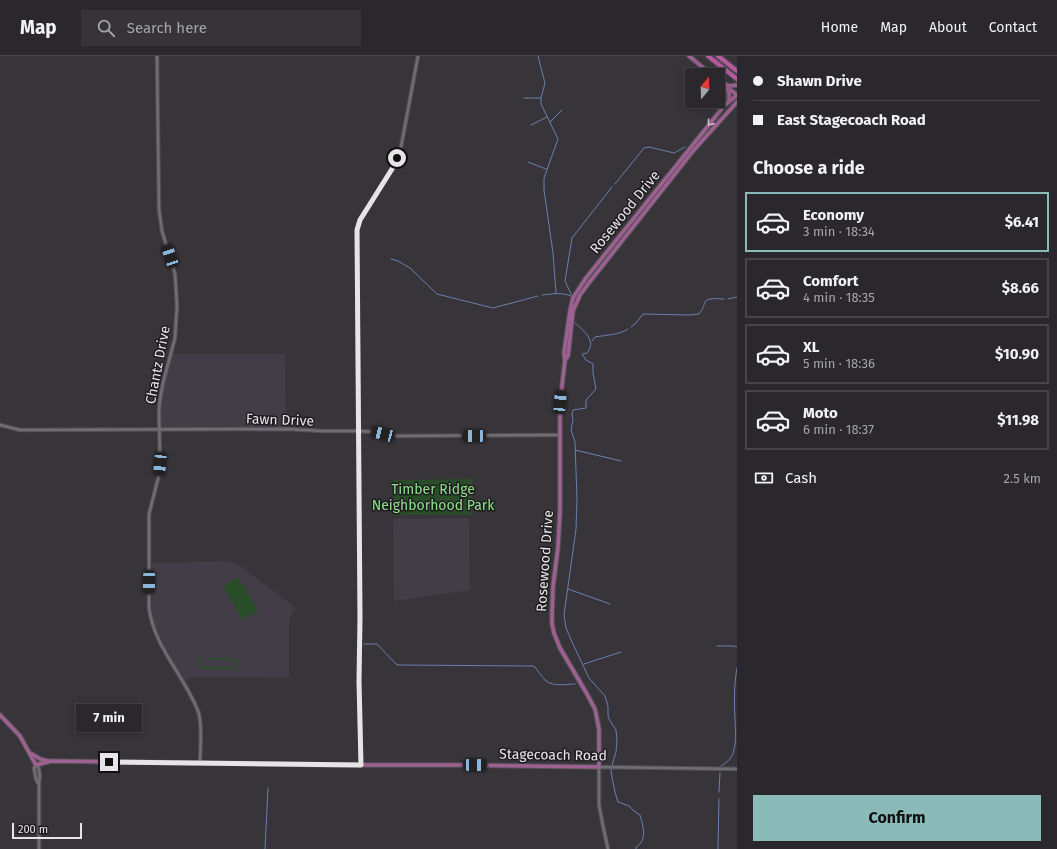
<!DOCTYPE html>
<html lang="en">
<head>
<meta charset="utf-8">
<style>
	body { margin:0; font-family:"Fira Sans",sans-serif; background:#363438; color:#f1f3f6; height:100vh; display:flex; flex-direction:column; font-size:15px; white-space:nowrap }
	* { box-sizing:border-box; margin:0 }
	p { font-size:13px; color:#a5a6a9 }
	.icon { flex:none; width:22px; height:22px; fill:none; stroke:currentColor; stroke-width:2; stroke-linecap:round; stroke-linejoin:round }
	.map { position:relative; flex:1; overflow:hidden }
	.drawer { display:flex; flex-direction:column; background:#2a282c; width:320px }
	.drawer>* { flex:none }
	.hud { display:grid; align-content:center; height:88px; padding:0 16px; background:#2a282c }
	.needle { width:26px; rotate:19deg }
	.tools { position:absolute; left:685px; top:12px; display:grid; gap:8px }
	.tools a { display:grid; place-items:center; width:40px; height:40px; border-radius:0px; background:#2a282c; box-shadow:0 2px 10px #0003,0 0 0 1px #464448; font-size:20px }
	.scale { position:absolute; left:12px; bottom:10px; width:70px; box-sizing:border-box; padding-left:4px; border:2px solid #e6e4e7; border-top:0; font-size:11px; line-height:14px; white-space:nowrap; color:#e6e4e7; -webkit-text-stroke:3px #1f1d20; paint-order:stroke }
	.end { position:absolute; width:18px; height:18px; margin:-9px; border:5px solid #e6e4e7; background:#111; box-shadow:0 0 0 2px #111 }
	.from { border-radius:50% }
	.bubble { position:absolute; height:28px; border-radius:0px; background:#2a282c; box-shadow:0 2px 10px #0003,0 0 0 1px #464448; font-size:13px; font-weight:700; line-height:28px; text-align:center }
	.car { position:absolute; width:12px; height:24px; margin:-12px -6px; border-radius:5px; box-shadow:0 0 3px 1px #0007; background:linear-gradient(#222 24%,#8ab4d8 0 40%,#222 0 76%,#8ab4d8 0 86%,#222 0) }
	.hud b { display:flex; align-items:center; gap:14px; height:38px; font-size:15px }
	.hud b+b { border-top:1px solid #464448 }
	.hud i { width:10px; height:10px; background:#f1f3f6 }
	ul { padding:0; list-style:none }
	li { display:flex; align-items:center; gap:12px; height:60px; margin:0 8px 6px; padding:0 8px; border:2px solid #464448; border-radius:0px }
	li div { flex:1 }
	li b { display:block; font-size:15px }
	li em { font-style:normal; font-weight:700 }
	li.active { border-color:#8bbbb9 }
	li>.icon { width:36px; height:36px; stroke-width:1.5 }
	h2 { padding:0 16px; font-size:18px; line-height:48px }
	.pay { display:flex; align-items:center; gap:10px; height:44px; padding:0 16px; font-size:15px }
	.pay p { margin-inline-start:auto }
	.button { display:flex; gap:8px; margin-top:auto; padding:8px 16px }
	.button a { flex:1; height:46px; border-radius:0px; background:#8bbbb9; color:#111; font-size:16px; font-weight:700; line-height:46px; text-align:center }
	header { display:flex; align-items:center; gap:24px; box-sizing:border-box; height:56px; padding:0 20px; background:#2a282c; border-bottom:1px solid #464448 }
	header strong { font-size:19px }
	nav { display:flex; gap:22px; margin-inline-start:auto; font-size:14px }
	.search { width:280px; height:36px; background:#363438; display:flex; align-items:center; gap:10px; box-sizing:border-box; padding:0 14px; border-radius:0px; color:#a5a6a9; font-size:15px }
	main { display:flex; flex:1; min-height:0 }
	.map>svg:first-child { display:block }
	.built { fill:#433d47 }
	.green { fill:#294d29; fill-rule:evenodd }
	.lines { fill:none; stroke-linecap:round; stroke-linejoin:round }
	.stream { stroke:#6881ae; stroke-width:1 }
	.minor-casing { stroke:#535155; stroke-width:4.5 }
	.major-casing { stroke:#535155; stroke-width:5.5 }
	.highway-casing { stroke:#535155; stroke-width:6 }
	.minor { stroke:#6f6c72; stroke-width:2.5 }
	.major { stroke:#9d6091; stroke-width:3.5 }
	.highway { stroke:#bb58a5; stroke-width:4 }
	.oneway { stroke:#d0bccd }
	.route { stroke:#e6e4e7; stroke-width:5 }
	.labels { text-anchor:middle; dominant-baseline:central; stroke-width:3; stroke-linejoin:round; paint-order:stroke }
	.street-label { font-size:14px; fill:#e6e4e7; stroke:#1f1d20 }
	.park-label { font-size:14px; fill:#8ee18c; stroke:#1f1d20 }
</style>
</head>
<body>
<header>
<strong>Map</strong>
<div class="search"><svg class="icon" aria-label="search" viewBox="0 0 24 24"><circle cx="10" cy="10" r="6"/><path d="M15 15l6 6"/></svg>Search here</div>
<nav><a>Home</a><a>Map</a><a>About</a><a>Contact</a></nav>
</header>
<main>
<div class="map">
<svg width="737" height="793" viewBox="0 0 737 793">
	<rect width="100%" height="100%" fill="#38353a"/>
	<path class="built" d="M 172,298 L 285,298 L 286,371 L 161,371 L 161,356 L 162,339 L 165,322 Z
		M 469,462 L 470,534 L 394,545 L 393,463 Z
		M 225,505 L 233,507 L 240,510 L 296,552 L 291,559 L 289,565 L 289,622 L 194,621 L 184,624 L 160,582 L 154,570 L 152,560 L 151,507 Z"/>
	<path class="green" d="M 472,423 L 472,459 L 394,459 L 394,424 Z
		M 238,521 L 258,555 L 243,564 L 223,530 Z
		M 200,602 L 232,602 L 236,604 C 238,608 237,611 233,613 L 202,613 L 199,611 L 197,608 ZM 203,603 L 232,604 L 234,605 L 235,607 L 235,610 L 233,611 L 202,611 L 199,608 L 200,605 Z"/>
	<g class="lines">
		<path class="stream" d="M 538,0 L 545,27 L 541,42
			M 524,42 L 541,42 L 541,48 L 558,83 L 544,122 L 544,134 L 553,197 L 556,237
			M 550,66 L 562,54
			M 531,69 L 547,61
			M 528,106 L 546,113
			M 615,128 L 644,92 L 649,91 L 674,97 L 685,91
			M 391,203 L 398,205 L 410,212 L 437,238 L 493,252 L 538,240
			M 542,239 C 552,238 561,236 571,240
			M 572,240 L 565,225 L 572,182 L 612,131
			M 728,243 L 737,241
			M 575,267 C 584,275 597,285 587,297 L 582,298 L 586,304 L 593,308 L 593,317 L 596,333 L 586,344 L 586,352 L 573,354 L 572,358 L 573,364 L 571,374 L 575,386 L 577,443 L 576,473 L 564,559 L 566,572 L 572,586 L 589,622 L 605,640 L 608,650 L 608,659 L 609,663 L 616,674 L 617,684 L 616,696 L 612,709 L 611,716 L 615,736 L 618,746 L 629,750 L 635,756 L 640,759 C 643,770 648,784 636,791 L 636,793
			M 631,271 L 636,267 L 643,258 L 689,259 L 699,258 C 703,253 703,251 705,246 C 708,241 719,243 724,243
			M 592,285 L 595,281 C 606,279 619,279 628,273
			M 575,394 L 621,405
			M 568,533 L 610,548
			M 364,588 L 377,588 L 396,608 L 399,609 L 530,610 L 534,610 C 538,615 542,621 546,625 C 554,631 566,628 575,628
			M 717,590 L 733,590 L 737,591
			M 584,608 L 621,596
			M 721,710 C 728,706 733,701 734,693 C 737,683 735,672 735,662 C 734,645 734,629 737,612
			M 719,736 L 720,717
			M 265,793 L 268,732
			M 718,793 L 719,743"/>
		<defs>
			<path id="minor" d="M 157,0 L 159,153 L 162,175 L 175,218 L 177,250 L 175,282 L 163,327 L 160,344 L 159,354 L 160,408 L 159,419 L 149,458 L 149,552 C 154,591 184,619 198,655 C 203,666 200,694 200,707
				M 0,369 L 20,374 L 289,373 L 321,375 L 359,375 L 375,376 L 391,380 L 560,379
				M 36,709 L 34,712 L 36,723 L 38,727
				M 37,709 C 40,714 40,722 39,727 L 39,793
				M 361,709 L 359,625 L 360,548 L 357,174 L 360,164 L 392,113 L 401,91 L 418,0
				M 608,793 L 603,770 L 599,749 L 599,711 L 737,713"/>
			<path id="major" d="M 689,0 L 712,19
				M 718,24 L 737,39
				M 725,28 L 730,30 L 737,29
				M 727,32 L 729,37 L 729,46
				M 565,304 L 568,300 L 573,255 L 580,239 L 588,228 L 693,95 L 737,46
				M 0,659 L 20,680 L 36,709 L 51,705 L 338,709 L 460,709 L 599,711 L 599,673 L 595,653 L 587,638 L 560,592 L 554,577 L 552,568 L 552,559 L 553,531 L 558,491 L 560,455 L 560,347 L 565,304 L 564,297 L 570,255 L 573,242 L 586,222 L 724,50 L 737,39
				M 32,698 L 40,703 L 48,705"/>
			<path id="highway" d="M 708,0 L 737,23
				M 718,0 L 737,15"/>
		</defs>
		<use href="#minor" class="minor-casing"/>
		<use href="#major" class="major-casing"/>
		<use href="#highway" class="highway-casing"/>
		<use href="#minor" class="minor"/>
		<use href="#major" class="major"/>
		<use href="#highway" class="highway"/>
	</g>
	<defs><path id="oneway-chevron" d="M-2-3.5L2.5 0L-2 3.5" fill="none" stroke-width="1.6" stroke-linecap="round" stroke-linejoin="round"/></defs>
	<use class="oneway" href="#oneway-chevron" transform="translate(710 67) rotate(129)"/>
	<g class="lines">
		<path class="route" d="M 109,706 L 361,709 L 359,625 L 360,562 L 357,174 L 360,164 L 392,113 L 397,102"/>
	</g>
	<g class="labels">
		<g class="street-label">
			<text transform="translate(625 156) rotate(-51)">Rosewood Drive</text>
			<text transform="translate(158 309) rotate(-79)">Chantz Drive</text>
			<text transform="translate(280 364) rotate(2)">Fawn Drive</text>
			<text transform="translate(545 505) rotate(-86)">Rosewood Drive</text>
			<text transform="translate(553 699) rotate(1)">Stagecoach Road</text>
		</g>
		<g class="park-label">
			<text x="433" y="433">Timber Ridge<tspan x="433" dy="16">Neighborhood Park</tspan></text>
		</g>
	</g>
</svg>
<div class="tools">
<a><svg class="needle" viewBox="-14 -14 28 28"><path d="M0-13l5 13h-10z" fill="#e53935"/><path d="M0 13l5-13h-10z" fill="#a5a6a9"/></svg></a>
</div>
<div class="scale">200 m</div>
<i class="end from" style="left:397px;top:102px"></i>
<i class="end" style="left:109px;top:706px"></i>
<div class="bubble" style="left:76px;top:648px;width:66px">7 min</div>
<i class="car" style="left:170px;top:200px;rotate:342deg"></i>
<i class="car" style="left:560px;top:346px;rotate:5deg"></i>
<i class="car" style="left:383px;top:378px;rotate:285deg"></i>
<i class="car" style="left:474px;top:380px;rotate:270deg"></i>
<i class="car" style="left:160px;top:408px;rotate:185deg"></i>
<i class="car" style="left:149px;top:526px;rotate:181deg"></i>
<i class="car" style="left:475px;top:709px;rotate:91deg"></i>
</div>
<section class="drawer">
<div class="hud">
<b><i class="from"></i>Shawn Drive</b>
<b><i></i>East Stagecoach Road</b>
</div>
<h2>Choose a ride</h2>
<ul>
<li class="active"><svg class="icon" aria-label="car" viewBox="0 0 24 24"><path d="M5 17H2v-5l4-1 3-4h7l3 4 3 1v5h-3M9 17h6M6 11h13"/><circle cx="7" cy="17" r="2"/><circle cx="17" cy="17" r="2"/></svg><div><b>Economy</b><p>3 min · 18:34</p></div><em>$6.41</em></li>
<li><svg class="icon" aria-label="car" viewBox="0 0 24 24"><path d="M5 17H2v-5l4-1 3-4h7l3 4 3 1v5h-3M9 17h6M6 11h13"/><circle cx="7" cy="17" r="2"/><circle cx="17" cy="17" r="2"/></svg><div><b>Comfort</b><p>4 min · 18:35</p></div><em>$8.66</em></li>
<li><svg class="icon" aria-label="car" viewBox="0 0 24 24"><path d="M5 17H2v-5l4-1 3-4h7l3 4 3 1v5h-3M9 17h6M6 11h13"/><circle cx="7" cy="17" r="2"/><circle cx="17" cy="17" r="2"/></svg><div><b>XL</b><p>5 min · 18:36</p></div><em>$10.90</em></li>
<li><svg class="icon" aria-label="car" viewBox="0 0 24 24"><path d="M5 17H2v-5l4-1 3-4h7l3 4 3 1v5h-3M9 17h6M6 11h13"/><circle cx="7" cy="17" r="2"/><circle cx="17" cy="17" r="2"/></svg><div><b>Moto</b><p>6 min · 18:37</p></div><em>$11.98</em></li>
</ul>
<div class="pay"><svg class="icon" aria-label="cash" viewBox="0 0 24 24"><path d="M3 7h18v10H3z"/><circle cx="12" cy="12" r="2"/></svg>Cash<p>2.5 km</p></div>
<div class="button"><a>Confirm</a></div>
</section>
</main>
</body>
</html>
